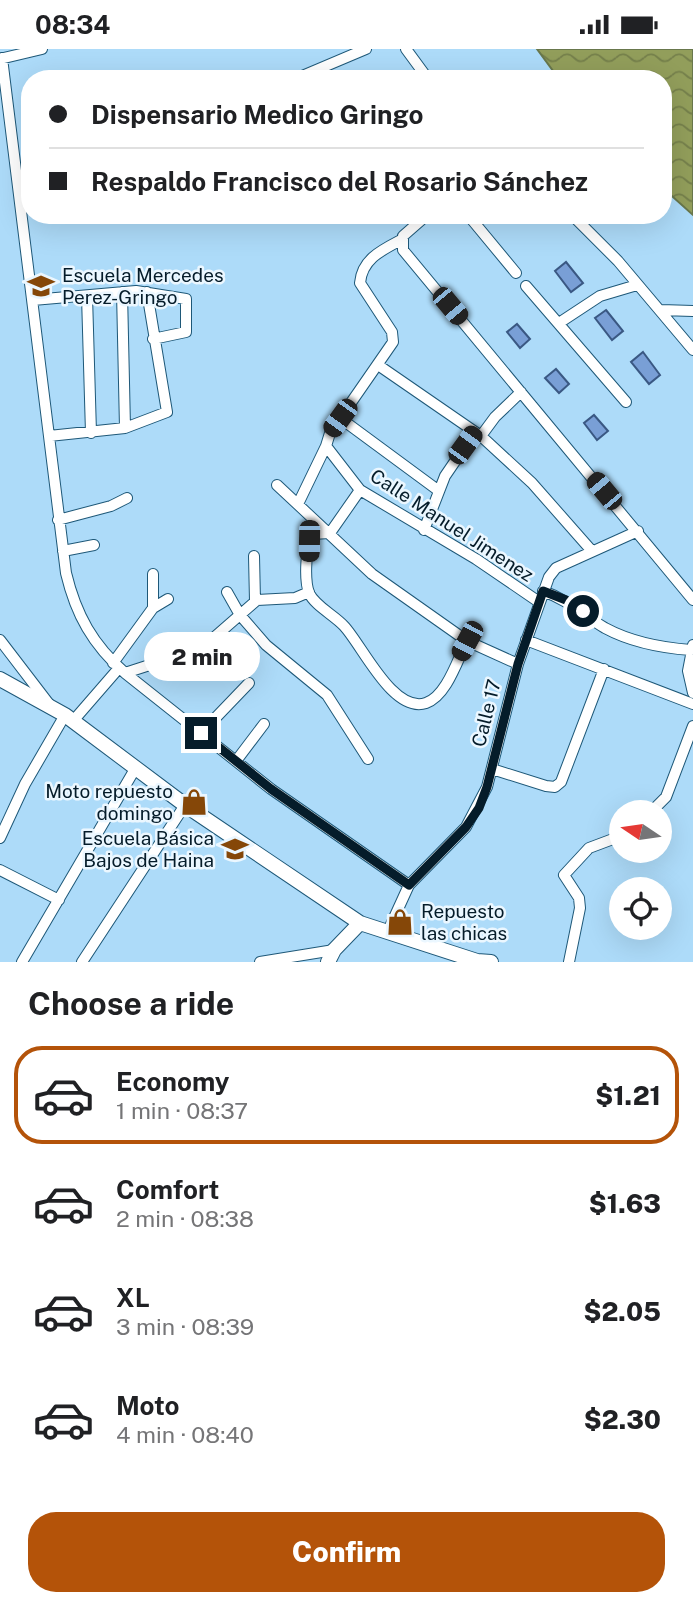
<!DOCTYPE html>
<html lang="en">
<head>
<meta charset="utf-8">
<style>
	body { margin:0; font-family:"Public Sans",sans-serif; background:#f2f2f2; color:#202124; height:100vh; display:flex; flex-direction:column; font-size:26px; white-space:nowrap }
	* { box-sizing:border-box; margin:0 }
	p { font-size:23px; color:#757577 }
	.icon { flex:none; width:38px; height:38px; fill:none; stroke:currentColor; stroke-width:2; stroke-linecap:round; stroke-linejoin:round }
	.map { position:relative; height:913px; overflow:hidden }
	.drawer { display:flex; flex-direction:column; background:#fff; flex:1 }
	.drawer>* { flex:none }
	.top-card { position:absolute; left:21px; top:21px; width:651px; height:154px; border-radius:28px; box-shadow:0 7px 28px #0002; display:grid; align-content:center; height:154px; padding:0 28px; background:#fff }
	.needle { width:46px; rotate:283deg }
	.tools { position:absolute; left:609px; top:751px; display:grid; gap:14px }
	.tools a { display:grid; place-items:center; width:63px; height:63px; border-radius:50%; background:#fff; box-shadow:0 7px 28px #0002; font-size:35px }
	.end { position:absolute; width:32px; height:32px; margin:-16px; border:9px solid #051c2a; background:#fff; box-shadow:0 0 0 4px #fff }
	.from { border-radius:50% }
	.bubble { position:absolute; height:49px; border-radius:24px; background:#fff; box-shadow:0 7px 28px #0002; font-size:23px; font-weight:800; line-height:49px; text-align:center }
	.car { position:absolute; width:21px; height:42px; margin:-21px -10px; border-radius:9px; box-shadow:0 0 5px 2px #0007; background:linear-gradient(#222 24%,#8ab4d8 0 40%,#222 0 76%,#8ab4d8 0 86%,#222 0) }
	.top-card b { display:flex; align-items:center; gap:24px; height:66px; font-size:26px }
	.top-card b+b { border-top:2px solid #e0e0e0 }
	.top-card i { width:18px; height:18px; background:#202124 }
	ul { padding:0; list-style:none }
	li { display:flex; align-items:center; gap:21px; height:98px; margin:0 14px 10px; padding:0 14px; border:4px solid transparent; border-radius:28px }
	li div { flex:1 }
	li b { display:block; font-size:26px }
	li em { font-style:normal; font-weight:800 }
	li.active { border-color:#b45309 }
	li>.icon { width:63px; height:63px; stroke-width:1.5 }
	h2 { padding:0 28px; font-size:32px; line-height:84px }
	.cta { display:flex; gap:14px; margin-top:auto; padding:14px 28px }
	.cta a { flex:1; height:80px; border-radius:28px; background:#b45309; color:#fff; font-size:28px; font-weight:800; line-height:80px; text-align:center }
	.status { display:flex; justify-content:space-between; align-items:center; height:49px; padding:0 35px; background:#fff; direction:ltr }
	.status svg { height:19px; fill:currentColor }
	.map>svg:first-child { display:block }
	.water { fill:url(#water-waves); stroke:#68774c; stroke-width:2 }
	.building { fill:#799fd6; stroke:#3a5883; stroke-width:2 }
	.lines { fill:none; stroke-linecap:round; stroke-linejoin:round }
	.minor-casing { stroke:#1e5878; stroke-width:12 }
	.major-casing { stroke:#1e5878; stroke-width:16 }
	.minor { stroke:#fff; stroke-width:10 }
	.major { stroke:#fff; stroke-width:14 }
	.route { stroke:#051c2a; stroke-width:9 }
	.labels { text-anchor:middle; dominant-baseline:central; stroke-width:5; stroke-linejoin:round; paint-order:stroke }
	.poi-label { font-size:19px; fill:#051c2a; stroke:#ebf7ff; text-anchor:start }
	.street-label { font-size:19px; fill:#051c2a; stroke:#ebf7ff }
</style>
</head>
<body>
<div class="status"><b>08:34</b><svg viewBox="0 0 49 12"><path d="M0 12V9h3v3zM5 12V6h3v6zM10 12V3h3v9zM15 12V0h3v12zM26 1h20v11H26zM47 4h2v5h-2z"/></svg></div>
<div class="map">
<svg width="693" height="913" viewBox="0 0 693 913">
	<defs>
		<pattern id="water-waves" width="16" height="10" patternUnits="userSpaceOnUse" patternTransform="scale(1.75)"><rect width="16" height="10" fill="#929e5b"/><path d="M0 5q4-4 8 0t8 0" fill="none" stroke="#75804b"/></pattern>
	</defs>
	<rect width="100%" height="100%" fill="#addbf9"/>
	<path class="water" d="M 537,0 L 693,0 L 693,166 L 663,139 L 663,30 L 559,30 Z"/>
	<path class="building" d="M 566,213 L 583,234 L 571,243 L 555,222 Z
		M 606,261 L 623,282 L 612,291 L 595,269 Z
		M 517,275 L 530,290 L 520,299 L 507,283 Z
		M 643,303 L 660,326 L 649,335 L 631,313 Z
		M 556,320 L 569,335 L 559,344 L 545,329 Z
		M 594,366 L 608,382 L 597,391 L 584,374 Z"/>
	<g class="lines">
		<defs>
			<path id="minor" d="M 406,0 L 428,30
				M 2,9 L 66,524 C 76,566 93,596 125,624 L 271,740 L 409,836
				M 0,10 L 42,0
				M 295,30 L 366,0
				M 427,166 L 403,187 L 403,201 L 693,551
				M 468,166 L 516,224
				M 572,166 L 618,212 L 693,301
				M 401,191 C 382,201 362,210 360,234 L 392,283 L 393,293 L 330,384 L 326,397 L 360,441 L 476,510 L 539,553
				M 526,237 L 626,353
				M 122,243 L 125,379
				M 87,247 L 91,384
				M 33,251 L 136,242 L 186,250 L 186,283 L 153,290
				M 661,261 L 693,262
				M 559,274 L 600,247 L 637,236
				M 378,316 L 481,387 L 532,434 L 591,501
				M 340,369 L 439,442
				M 49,387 L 125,379 L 167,363 L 147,243
				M 481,387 L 495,368 L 521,343
				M 277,436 L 372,525 L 467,592 L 518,615
				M 360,441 L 330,484 L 312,485 C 306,498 304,530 309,544 C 315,557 334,566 344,577 C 362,596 393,665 426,654 C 447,647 458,609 467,592
				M 298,455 L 326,397
				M 58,471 L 111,457 L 127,449
				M 424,481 L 445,427 L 475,383
				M 63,502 L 94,496
				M 254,507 L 255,552
				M 543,542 C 568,551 583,566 605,579 C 631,593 663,599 691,601
				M 227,543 L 240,566 L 266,596 L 327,646 L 368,710
				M 153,559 L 168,550
				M 0,591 L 49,655
				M 526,591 L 693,655
				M 693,596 L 688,622 L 693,644
				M 113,614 L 153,559 L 153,525
				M 125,624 L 202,599 L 257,551 L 295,549 L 309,543
				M 73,672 L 119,619
				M 201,684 L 249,634
				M 236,712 L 264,675
				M 492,720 L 546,737 L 555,738 L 561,733 L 604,620
				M 651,763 L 666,748 L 693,677
				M 0,789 L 25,735 L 65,666
				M 0,821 L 59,851
				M 388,882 L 409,836 L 466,778 L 487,738 L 518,615 L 549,528 L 556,519 L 638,482
				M 22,913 L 135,720
				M 82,913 L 185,756
				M 260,913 L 334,901
				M 569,913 L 580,859 L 579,849 L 564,826 L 589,799 L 621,787"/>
			<path id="major" d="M 0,630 L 65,666 L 185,756 L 360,874 L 477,912 L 491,913
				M 328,913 L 334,901 L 360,874"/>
		</defs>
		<use href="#minor" class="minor-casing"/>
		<use href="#major" class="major-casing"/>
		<use href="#minor" class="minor"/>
		<use href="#major" class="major"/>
	</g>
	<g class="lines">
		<path class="route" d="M 201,684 L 271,740 L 409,836 L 466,778 L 479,759 L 487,738 L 518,615 L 543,542 L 566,551 L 583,562"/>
	</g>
	<defs>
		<symbol id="school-bare" viewBox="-9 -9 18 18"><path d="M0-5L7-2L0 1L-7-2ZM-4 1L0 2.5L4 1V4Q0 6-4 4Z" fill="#854708" stroke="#ebf7ff" stroke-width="2.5" paint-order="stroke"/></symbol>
		<symbol id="shop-bare" viewBox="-9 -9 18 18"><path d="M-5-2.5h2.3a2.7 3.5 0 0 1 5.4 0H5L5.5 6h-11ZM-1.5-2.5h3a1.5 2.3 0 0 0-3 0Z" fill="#854708" stroke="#ebf7ff" stroke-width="2.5" paint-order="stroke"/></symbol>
	</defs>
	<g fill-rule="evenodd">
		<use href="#school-bare" x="22" y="218" width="38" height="38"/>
		<use href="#shop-bare" x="175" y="734" width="38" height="38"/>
		<use href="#school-bare" x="216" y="781" width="38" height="38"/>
		<use href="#shop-bare" x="381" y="854" width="38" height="38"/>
	</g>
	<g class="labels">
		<g class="poi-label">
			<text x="62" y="226">Escuela Mercedes<tspan x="62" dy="22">Perez-Gringo</tspan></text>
			<text x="173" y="742" text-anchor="end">Moto repuesto<tspan x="173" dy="22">domingo</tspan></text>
			<text x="214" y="789" text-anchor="end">Escuela Básica<tspan x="214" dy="22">Bajos de Haina</tspan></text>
			<text x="421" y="862">Repuesto<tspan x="421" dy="22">las chicas</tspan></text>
		</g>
		<g class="street-label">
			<text transform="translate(452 476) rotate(33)">Calle Manuel Jimenez</text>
			<text transform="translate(486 664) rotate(-76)">Calle 17</text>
		</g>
	</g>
</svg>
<div class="tools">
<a><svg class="needle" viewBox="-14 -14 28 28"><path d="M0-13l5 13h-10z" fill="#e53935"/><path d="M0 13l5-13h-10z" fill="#757577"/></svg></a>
<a><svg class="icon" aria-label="locate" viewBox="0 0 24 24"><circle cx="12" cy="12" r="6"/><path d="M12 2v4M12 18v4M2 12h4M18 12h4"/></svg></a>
</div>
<i class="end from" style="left:583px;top:562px"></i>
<i class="end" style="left:201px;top:684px"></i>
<div class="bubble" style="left:144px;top:583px;width:116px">2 min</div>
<i class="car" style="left:450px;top:257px;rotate:140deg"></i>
<i class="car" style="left:340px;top:369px;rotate:216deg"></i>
<i class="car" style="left:465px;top:396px;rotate:36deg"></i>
<i class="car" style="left:604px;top:442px;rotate:320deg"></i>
<i class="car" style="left:309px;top:492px;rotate:181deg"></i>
<i class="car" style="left:467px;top:592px;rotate:208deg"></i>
<div class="top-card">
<b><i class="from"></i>Dispensario Medico Gringo</b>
<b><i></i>Respaldo Francisco del Rosario Sánchez</b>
</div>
</div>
<section class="drawer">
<h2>Choose a ride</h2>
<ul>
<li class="active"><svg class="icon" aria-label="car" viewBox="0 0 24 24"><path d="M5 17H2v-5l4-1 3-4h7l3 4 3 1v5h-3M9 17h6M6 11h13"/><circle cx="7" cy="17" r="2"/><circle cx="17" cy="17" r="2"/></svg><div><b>Economy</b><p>1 min · 08:37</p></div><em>$1.21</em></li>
<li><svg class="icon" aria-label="car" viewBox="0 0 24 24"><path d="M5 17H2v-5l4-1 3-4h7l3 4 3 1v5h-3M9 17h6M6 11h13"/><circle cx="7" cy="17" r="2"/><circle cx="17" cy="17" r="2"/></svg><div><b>Comfort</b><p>2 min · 08:38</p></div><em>$1.63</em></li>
<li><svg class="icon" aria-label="car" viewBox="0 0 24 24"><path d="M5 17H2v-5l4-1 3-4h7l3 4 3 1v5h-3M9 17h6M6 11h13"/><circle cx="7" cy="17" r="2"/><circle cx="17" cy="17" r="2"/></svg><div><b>XL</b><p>3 min · 08:39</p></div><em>$2.05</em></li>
<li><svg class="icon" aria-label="car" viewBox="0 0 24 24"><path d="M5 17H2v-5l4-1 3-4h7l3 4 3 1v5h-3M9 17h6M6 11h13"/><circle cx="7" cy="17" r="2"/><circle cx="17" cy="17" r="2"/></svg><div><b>Moto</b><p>4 min · 08:40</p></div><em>$2.30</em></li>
</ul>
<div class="cta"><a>Confirm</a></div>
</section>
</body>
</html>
